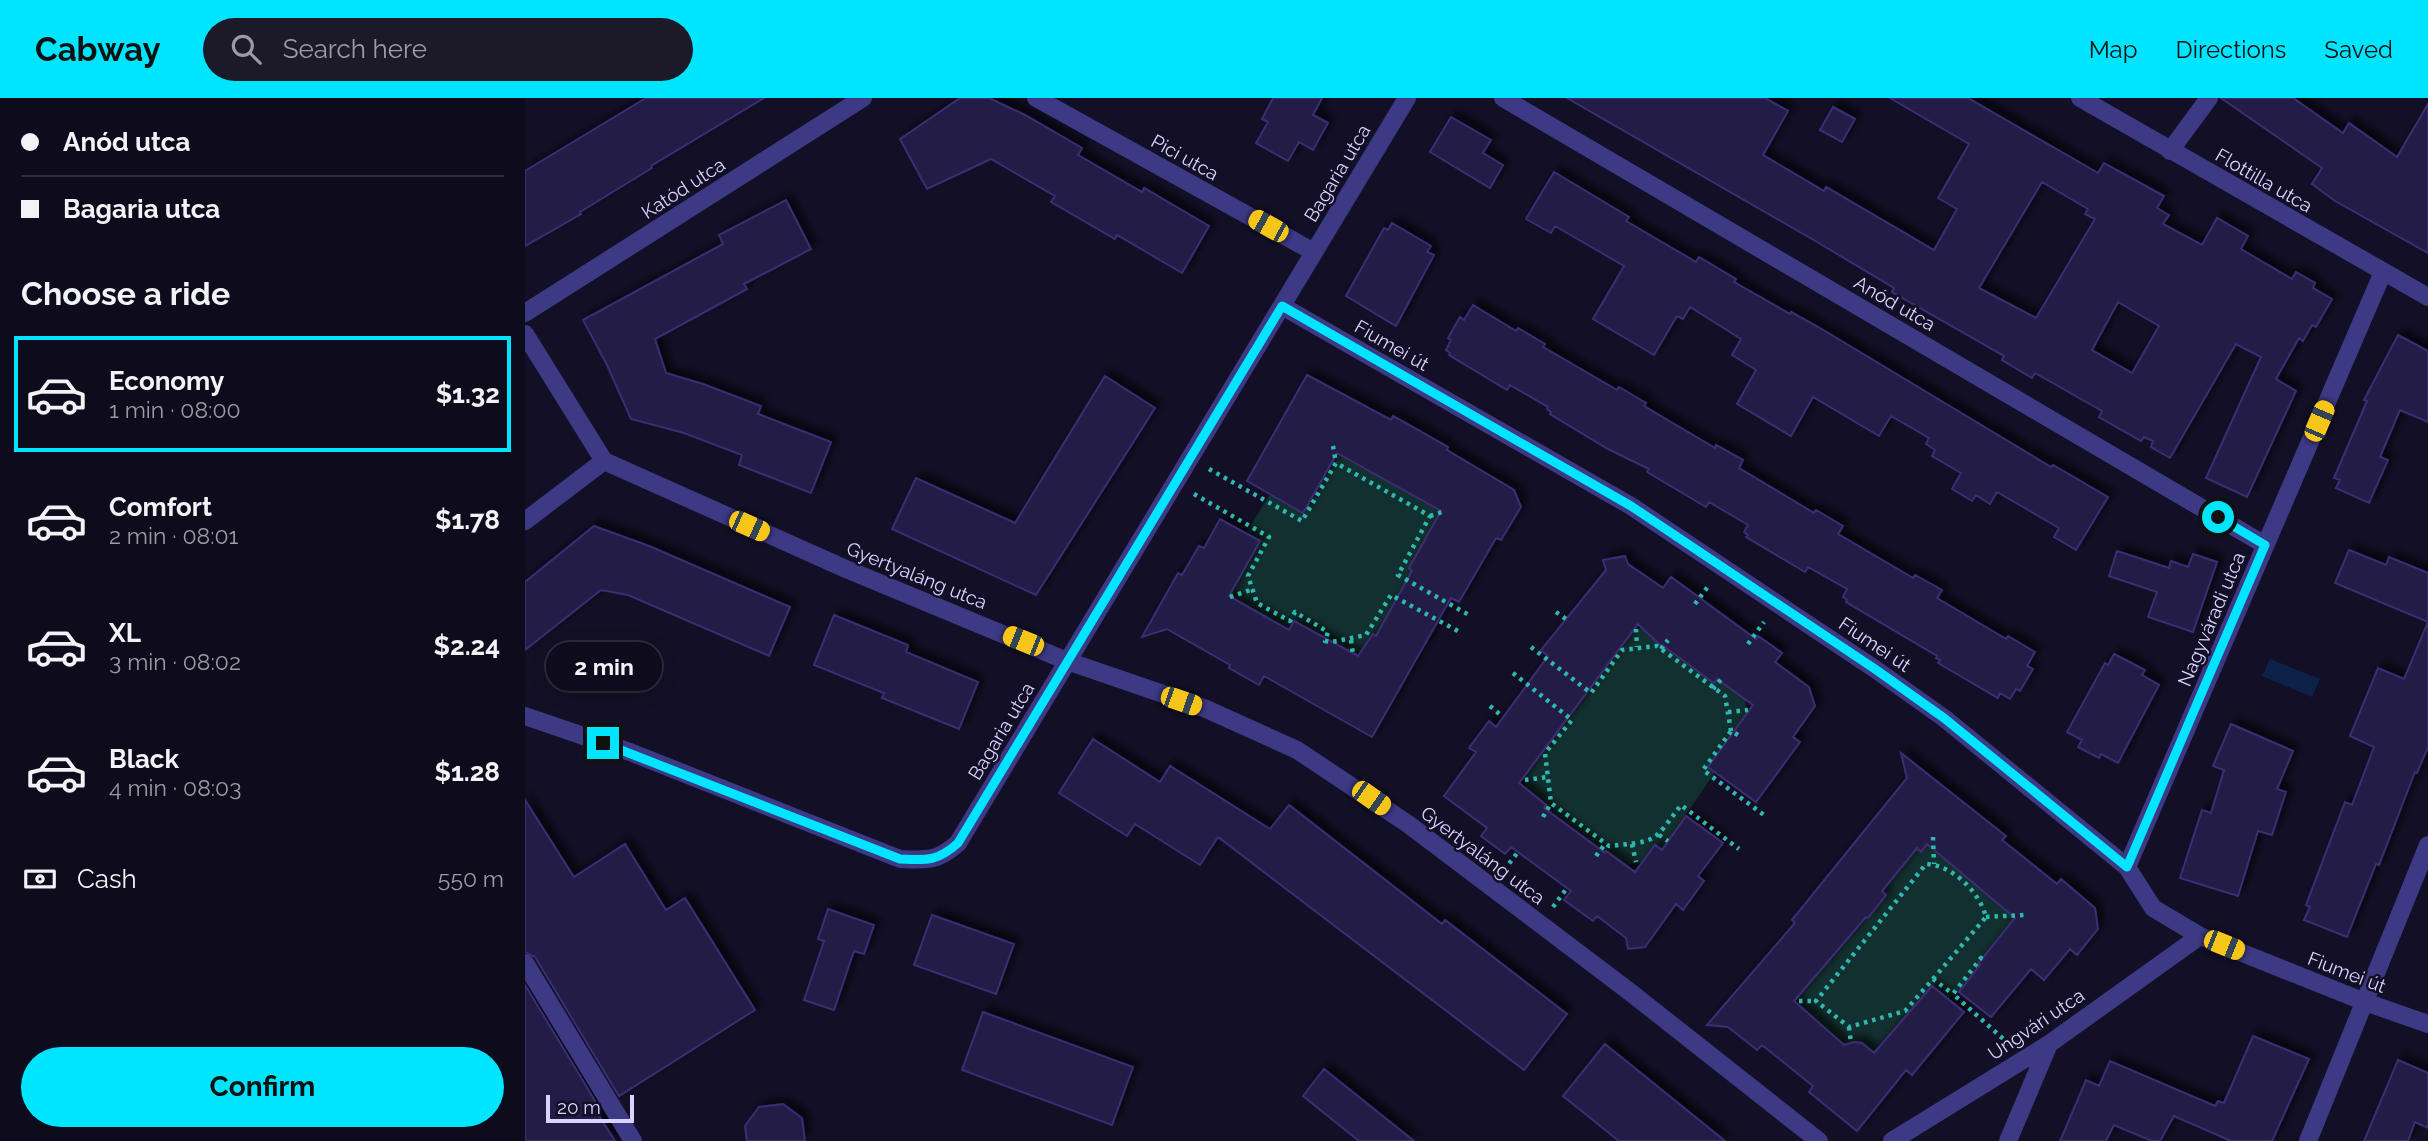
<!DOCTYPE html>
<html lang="en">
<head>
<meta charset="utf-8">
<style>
	body { margin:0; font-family:Raleway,sans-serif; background:#1c1929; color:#f1f3f6; height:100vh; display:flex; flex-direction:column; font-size:26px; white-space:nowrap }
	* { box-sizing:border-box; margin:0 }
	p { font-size:23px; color:#9b9ba3 }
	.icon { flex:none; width:38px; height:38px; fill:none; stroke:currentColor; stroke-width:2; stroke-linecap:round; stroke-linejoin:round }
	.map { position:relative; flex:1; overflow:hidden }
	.panel { display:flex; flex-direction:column; background:#0e0b1c; width:525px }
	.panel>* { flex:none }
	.banner { display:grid; align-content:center; height:154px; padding:0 21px; background:#0e0b1c }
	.scale { position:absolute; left:21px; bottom:18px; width:88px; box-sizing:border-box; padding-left:7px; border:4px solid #d9d4ff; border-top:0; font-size:19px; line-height:24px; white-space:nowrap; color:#d9d4ff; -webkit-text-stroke:5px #130f26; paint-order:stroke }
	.end { position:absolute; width:32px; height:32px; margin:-16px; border:9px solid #00e5ff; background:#111; box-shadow:0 0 0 4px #111 }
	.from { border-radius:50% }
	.bubble { position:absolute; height:49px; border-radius:24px; background:#0e0b1c; box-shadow:0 4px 18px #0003,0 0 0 2px #2e2b3b; font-size:23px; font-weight:700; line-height:49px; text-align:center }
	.car { position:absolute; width:21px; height:42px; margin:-21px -10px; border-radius:9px; box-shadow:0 0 5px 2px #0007; background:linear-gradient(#f5c518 24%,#345 0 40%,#f5c518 0 76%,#345 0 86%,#f5c518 0) }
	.banner b { display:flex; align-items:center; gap:24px; height:66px; font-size:26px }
	.banner b+b { border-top:2px solid #2e2b3b }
	.banner i { width:18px; height:18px; background:#f1f3f6 }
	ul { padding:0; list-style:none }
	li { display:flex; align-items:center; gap:21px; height:116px; margin:0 14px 10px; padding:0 7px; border:4px solid transparent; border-radius:0px }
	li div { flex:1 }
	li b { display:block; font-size:26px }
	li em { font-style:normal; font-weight:700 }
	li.on { border-color:#00e5ff }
	li>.icon { width:63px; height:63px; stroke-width:1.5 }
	h2 { padding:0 21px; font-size:32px; line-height:84px }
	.pay { display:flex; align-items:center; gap:18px; height:77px; padding:0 21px; font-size:26px }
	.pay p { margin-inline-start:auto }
	.button { display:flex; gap:14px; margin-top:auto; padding:14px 21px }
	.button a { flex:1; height:80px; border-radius:42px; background:#00e5ff; color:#111; font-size:28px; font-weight:700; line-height:80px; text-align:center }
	header { display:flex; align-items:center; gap:42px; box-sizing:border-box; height:98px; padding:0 35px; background:#00e5ff; color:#111 }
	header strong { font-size:33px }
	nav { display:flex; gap:38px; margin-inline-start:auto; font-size:24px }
	.search { width:490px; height:63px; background:#1c1929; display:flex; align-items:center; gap:18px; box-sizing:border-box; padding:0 24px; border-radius:38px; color:#9b9ba3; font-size:26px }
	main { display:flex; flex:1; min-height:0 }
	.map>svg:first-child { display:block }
	.green { fill:#12302f }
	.water { fill:#0c2248 }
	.building { fill:#241b47; stroke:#3b2d73; stroke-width:2; fill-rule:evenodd; filter:url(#shadow) }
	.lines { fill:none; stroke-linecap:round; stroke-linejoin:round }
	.path { stroke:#2fb8b0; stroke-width:4.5; stroke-dasharray:3.5 5; stroke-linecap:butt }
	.service { stroke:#3d3a85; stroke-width:18 }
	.minor { stroke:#3d3a85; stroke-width:18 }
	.route { stroke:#00e5ff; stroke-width:9 }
	.labels { text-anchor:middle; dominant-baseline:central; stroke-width:5; stroke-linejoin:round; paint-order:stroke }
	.street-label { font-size:19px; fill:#d9d4ff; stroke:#130f26 }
</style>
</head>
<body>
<header>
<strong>Cabway</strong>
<div class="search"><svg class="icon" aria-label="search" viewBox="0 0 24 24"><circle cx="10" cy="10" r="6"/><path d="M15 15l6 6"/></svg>Search here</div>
<nav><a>Map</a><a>Directions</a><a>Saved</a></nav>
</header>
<main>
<section class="panel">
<div class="banner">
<b><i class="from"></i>Anód utca</b>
<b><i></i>Bagaria utca</b>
</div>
<h2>Choose a ride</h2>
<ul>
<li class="on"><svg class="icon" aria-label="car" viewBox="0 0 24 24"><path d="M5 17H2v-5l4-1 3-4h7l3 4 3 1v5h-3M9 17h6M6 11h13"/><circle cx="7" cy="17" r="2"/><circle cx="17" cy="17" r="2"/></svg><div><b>Economy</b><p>1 min · 08:00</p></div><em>$1.32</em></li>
<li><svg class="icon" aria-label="car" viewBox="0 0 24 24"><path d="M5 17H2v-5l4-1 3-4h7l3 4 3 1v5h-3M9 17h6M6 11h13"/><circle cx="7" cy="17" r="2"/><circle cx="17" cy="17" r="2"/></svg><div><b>Comfort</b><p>2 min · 08:01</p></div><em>$1.78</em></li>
<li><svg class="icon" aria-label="car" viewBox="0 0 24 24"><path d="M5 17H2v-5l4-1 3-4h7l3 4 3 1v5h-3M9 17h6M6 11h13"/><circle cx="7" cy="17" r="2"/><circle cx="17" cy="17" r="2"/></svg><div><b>XL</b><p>3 min · 08:02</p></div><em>$2.24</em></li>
<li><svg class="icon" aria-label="car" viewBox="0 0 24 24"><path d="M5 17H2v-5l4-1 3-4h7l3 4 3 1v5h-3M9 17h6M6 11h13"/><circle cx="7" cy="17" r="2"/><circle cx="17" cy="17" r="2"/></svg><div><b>Black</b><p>4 min · 08:03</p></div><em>$1.28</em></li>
</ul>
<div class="pay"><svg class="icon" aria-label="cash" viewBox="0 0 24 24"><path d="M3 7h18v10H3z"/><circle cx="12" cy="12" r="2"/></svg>Cash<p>550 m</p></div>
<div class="button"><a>Confirm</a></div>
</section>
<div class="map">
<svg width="1903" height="1043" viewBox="0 0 1903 1043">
	<defs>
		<filter id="shadow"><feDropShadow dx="6" dy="-6" stdDeviation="3.5" flood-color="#0009"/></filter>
	</defs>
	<rect width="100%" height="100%" fill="#130f26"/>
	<path class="green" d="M 815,346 L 918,405 L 922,420 L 899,442 L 884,470 L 891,474 L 851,538 L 848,537 L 835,555 L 823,558 L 797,538 L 770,523 L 764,532 L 737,517 L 709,508 L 703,493 L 718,474 L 735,444 L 721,435 L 745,396 L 778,414 Z
		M 1117,530 L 1136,548 L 1141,541 L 1141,550 L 1189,585 L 1195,577 L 1220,601 L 1222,625 L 1203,641 L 1183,668 L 1190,674 L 1137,752 L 1129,747 L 1117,764 L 1105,766 L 1097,779 L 1098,765 L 1082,753 L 1075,761 L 1072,750 L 1027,716 L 1022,722 L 1001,691 L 998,674 L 1066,589 L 1106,532 Z
		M 1408,739 C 1438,772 1457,800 1499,817 L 1454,866 L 1460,871 L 1449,876 L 1434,893 L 1422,901 L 1406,889 L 1349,955 C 1340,947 1332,939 1321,948 L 1275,908 L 1273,898 L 1361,798 L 1357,793 L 1392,750 L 1396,754 Z"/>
	<path class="water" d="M 1745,561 L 1795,581 L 1787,599 L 1737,578 Z"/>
	<path class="building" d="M 121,0 L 239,0 L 126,68 L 127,70 L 55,114 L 56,116 L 0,148 L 0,73 Z
		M 435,0 L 464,0 L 500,17 L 557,50 L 553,57 L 617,94 L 619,90 L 684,128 L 657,175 L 592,137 L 590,141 L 526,104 L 530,98 L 466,61 L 402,91 L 375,41 Z
		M 748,0 L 797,0 L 788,17 L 803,25 L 788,52 L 774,44 L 763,63 L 731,45 L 743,24 L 737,21 Z
		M 1042,0 L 1240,0 L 1263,13 L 1238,57 L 1299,93 L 1301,89 L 1409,152 L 1432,111 L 1413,100 L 1444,46 L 1365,0 L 1443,0 L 1573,75 L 1579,65 L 1639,98 L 1632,110 L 1644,117 L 1638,126 L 1677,147 L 1692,120 L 1723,138 L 1716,151 L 1767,181 L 1771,174 L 1790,185 L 1788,190 L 1807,201 L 1791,229 L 1787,227 L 1778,243 L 1774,240 L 1751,281 L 1771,293 L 1722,399 L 1681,380 L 1736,259 L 1711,246 L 1645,360 L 1626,349 L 1628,343 L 1619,339 L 1616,343 L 1574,319 L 1577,313 L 1510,275 L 1507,280 L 1477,262 L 1479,258 L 1367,194 L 1369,190 L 1287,141 ZM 1517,84 L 1563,111 L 1560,116 L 1570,121 L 1511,220 L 1454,190 ZM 1593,204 L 1634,228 L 1607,275 L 1567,252 Z
		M 1696,0 L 1768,0 L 1818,35 L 1824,25 L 1872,59 L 1903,6 L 1903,155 L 1810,103 L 1787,86 L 1797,70 Z
		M 1308,9 L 1330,21 L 1317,44 L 1295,32 Z
		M 926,19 L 966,42 L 958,55 L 978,67 L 965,90 L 905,54 Z
		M 1029,74 L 1104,119 L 1101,123 L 1171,164 L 1174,159 L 1211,181 L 1209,184 L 1265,216 L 1266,214 L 1295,230 L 1526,369 L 1528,367 L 1583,399 L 1551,452 L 1529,439 L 1534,430 L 1472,394 L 1465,406 L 1451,397 L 1447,403 L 1427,391 L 1436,375 L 1407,358 L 1410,352 L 1401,346 L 1404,340 L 1366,318 L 1354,338 L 1288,299 L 1266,338 L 1212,306 L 1231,272 L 1207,257 L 1216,241 L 1165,209 L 1158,221 L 1152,218 L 1129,257 L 1068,221 L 1099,168 L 1030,128 L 1026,135 L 1001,121 Z
		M 261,102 L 286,151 L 219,186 L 222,191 L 130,241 L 141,275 L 178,286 L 236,308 L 233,316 L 306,344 L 286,395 L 214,367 L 217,357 L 159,335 L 106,321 L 82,267 L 58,222 L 198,146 L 194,137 Z
		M 867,125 L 906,148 L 902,154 L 909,157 L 871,228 L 821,198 L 859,130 L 863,132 Z
		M 948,207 L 991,233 L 993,230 L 1020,246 L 1018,249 L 1092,292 L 1094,289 L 1121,305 L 1119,308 L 1190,350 L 1191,347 L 1218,362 L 1214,370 L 1289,415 L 1291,412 L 1318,428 L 1313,436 L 1388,480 L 1390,477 L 1417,492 L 1412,500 L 1481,541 L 1483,538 L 1510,554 L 1502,568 L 1508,571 L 1495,593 L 1491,591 L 1485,601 L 1475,595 L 1473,600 L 1413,565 L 1415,562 L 1411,560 L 1412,558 L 1321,504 L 1322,502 L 1318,499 L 1322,491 L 1283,469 L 1280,474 L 1221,439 L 1223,437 L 1219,434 L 1223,427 L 1184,404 L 1181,409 L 1122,374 L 1124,371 L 1083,351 L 1025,316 L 1026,314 L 1022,311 L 1023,309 L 985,287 L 982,292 L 924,257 L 925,255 L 921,252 L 926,242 L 923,240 L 935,219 L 939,222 Z
		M 1873,237 L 1903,253 L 1903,324 L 1875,312 L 1855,359 L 1863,362 L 1844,405 L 1811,390 L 1815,382 L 1809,380 L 1842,303 L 1839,302 Z
		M 782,277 L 866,322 L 868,318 L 923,349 L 922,352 L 989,392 L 996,409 L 976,442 L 971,440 L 934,504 L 926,500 L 847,639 L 739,578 L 734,587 L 704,570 L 705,567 L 642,531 L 617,539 L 653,475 L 657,477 L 674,448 L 679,450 L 695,421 L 735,443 L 704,498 L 764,532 L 769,523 L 833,558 L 848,536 L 851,538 L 887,473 L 884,470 L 916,413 L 812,355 L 778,415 L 722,383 Z
		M 580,278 L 630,310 L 511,497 L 367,431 L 391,380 L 490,425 Z
		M 69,428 L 124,448 L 265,509 L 244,558 L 103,497 L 76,492 L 0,552 L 0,484 Z
		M 1824,452 L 1861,467 L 1864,459 L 1903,475 L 1903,524 L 1810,485 Z
		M 1592,453 L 1644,470 L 1646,463 L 1663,469 L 1668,456 L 1692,464 L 1668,534 L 1623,519 L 1632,494 L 1584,478 Z
		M 1100,458 L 1103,466 L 1138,490 L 1146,479 L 1231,541 L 1233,538 L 1257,555 L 1250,564 L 1284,589 L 1290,608 L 1268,639 L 1275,644 L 1231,704 L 1183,669 L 1228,607 L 1192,581 L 1189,585 L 1137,547 L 1136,548 L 1113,526 L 994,685 L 1021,707 L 1019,710 L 1080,755 L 1081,753 L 1110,774 L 1130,747 L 1137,752 L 1161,718 L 1198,745 L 1173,778 L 1179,783 L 1158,812 L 1151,806 L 1120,849 L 1103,851 L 1101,840 L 1072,818 L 1068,823 L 1039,802 L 1046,793 L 986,749 L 980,756 L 956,738 L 962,730 L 919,698 L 951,654 L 944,650 L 964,623 L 971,629 L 1023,558 L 1016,552 L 1081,472 L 1078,462 Z
		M 309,517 L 383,547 L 381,554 L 453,584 L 434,631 L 357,600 L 359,595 L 289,567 Z
		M 1903,524 L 1903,649 L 1892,675 L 1890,674 L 1854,767 L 1851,766 L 1822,839 L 1779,822 L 1785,809 L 1781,807 L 1820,704 L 1827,707 L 1849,649 L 1825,638 L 1853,570 L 1879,581 Z
		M 1589,556 L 1620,572 L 1617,577 L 1634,587 L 1593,665 L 1576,656 L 1574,660 L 1553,649 L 1557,642 L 1542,634 L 1580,565 L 1583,567 Z
		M 1706,626 L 1768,653 L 1752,691 L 1761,694 L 1747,737 L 1733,733 L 1713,798 L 1655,780 L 1677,712 L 1686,715 L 1699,672 L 1688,668 Z
		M 568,641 L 635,684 L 645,668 L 745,731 L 764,707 L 917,826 L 920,822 L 1042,916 L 999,972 L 693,739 L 675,767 L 610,726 L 602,738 L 534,695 Z
		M 1376,655 L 1481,738 L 1477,742 L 1532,786 L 1536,781 L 1570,810 L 1573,831 L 1552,857 L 1545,851 L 1519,882 L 1506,871 L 1466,919 L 1434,894 L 1455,867 L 1453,866 L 1490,820 L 1402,746 L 1396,754 L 1392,750 L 1357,793 L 1361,797 L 1343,820 L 1341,819 L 1269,903 L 1319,947 L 1329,944 L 1337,945 L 1349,955 L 1407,888 L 1439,914 L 1387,977 L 1381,972 L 1332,1033 L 1284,994 L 1288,988 L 1237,947 L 1232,952 L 1203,929 L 1182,927 L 1270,825 L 1267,822 L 1382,680 Z
		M 0,702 L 49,779 L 100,746 L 141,812 L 160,800 L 230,912 L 94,998 L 10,859 L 0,854 Z
		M 303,811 L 349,827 L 339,856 L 329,853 L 309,912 L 279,902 L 299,843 L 293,841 Z
		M 407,817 L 489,846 L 471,896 L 389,867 Z
		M 0,887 L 75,1011 L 71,1013 L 90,1043 L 0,1043 Z
		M 458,914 L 608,969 L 587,1027 L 437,972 Z
		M 1728,938 L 1784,961 L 1747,1043 L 1706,1043 L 1649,1018 L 1635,1043 L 1627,1043 L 1589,1027 L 1581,1043 L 1535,1043 L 1561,982 L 1574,988 L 1585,963 L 1690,1008 L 1693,1003 L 1699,1005 Z
		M 1080,946 L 1200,1043 L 1094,1043 L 1038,998 Z
		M 1873,962 L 1903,975 L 1903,1030 L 1890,1024 L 1883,1043 L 1839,1043 Z
		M 799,971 L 889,1043 L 834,1043 L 778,998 Z
		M 258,1006 L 277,1020 L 280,1043 L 222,1043 L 220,1028 L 234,1009 Z"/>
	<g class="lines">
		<path class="path" d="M 808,348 L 811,365
			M 684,371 L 777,423 L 811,365 L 905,418 L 873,477 L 944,517
			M 669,396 L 744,439 L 723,478 L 732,505 L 765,523 L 770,514 L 803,534 L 800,543 L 807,544 L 841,537 L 866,497 L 933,533
			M 905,418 L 920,413
			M 705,499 L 728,491
			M 1170,506 L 1184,487
			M 1031,514 L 1041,521
			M 1111,531 L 1112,549
			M 826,542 L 828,556
			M 1223,546 L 1239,524
			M 1006,549 L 1066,595 L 1097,552 L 1132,548 L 1200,598 L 1206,633
			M 1136,551 L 1143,542
			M 988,575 L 1047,622 L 1020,655 L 1026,705 L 1084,748 C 1132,743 1127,746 1156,707 L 1214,751
			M 1188,591 L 1198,579
			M 965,608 L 978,619
			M 1203,614 L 1223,612
			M 1213,637 L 1206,633 L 1178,672 L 1239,717
			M 1000,682 L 1023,679
			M 1018,719 L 1026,705
			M 1134,737 L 1143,743
			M 1408,739 L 1409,766
			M 1107,746 L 1111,764
			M 1071,758 L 1081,745
			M 979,772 L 993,754
			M 1028,809 L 1042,790
			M 1461,819 L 1499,817
			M 1457,861 L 1456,860 L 1428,896 L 1484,946
			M 1408,881 L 1461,819 C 1454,793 1427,767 1401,766 L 1291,903 L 1324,929 L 1380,913 L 1408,881 L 1428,896
			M 1274,903 L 1291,903
			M 1324,929 L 1326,945"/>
		<path class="service" d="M 0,865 L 108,1043"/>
		<path class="minor" d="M 511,0 L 789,154
			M 978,0 L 1740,447
			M 1555,0 L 1903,199
			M 1645,53 L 1684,0
			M 757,208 L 1106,408 L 1350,571 L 1419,620 L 1602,769 L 1628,810 L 1675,838 L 1840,904 L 1903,926
			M 0,215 L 338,0
			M 0,236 L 79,363 L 321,471 L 542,563 L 679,610 L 772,652 L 883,726 L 1105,894 L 1294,1043
			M 0,423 L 79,363
			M 0,618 L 105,654 L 375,761 C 401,762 412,764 433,745 L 882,0
			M 1602,769 L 1858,174
			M 1367,1043 L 1524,946 L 1675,838
			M 1483,1043 L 1524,946
			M 1783,1043 L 1903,747"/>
	</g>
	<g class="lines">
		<path class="route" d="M 78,645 L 375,761 C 401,762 412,764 433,745 L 757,208 L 1106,408 L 1350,571 L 1419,620 L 1602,769 L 1740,447 L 1693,419"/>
	</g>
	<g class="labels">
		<g class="street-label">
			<text transform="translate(660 59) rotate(29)">Pici utca</text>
			<text transform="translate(812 75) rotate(-59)">Bagaria utca</text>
			<text transform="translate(1739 82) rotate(30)">Flottilla utca</text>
			<text transform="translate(158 90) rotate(-33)">Katód utca</text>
			<text transform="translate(1370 205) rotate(30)">Anód utca</text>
			<text transform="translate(867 247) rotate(30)">Fiumei út</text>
			<text transform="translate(392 477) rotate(22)">Gyertyaláng utca</text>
			<text transform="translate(1686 521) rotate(-67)">Nagyváradi utca</text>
			<text transform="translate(1350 546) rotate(34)">Fiumei út</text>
			<text transform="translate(476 633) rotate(-59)">Bagaria utca</text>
			<text transform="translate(958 757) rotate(37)">Gyertyaláng utca</text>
			<text transform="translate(1822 874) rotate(21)">Fiumei út</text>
			<text transform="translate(1511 926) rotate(-34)">Ungvári utca</text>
		</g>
	</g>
</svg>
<div class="scale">20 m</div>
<i class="end from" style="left:1693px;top:419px"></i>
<i class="end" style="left:78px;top:645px"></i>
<div class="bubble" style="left:21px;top:544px;width:116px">2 min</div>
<i class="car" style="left:743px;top:128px;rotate:299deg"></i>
<i class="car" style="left:1794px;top:323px;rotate:23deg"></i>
<i class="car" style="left:224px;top:428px;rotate:114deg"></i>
<i class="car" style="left:498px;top:543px;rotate:292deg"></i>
<i class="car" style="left:656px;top:603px;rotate:109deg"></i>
<i class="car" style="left:846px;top:700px;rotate:125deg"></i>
<i class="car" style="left:1699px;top:847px;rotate:112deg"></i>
</div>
</main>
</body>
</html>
